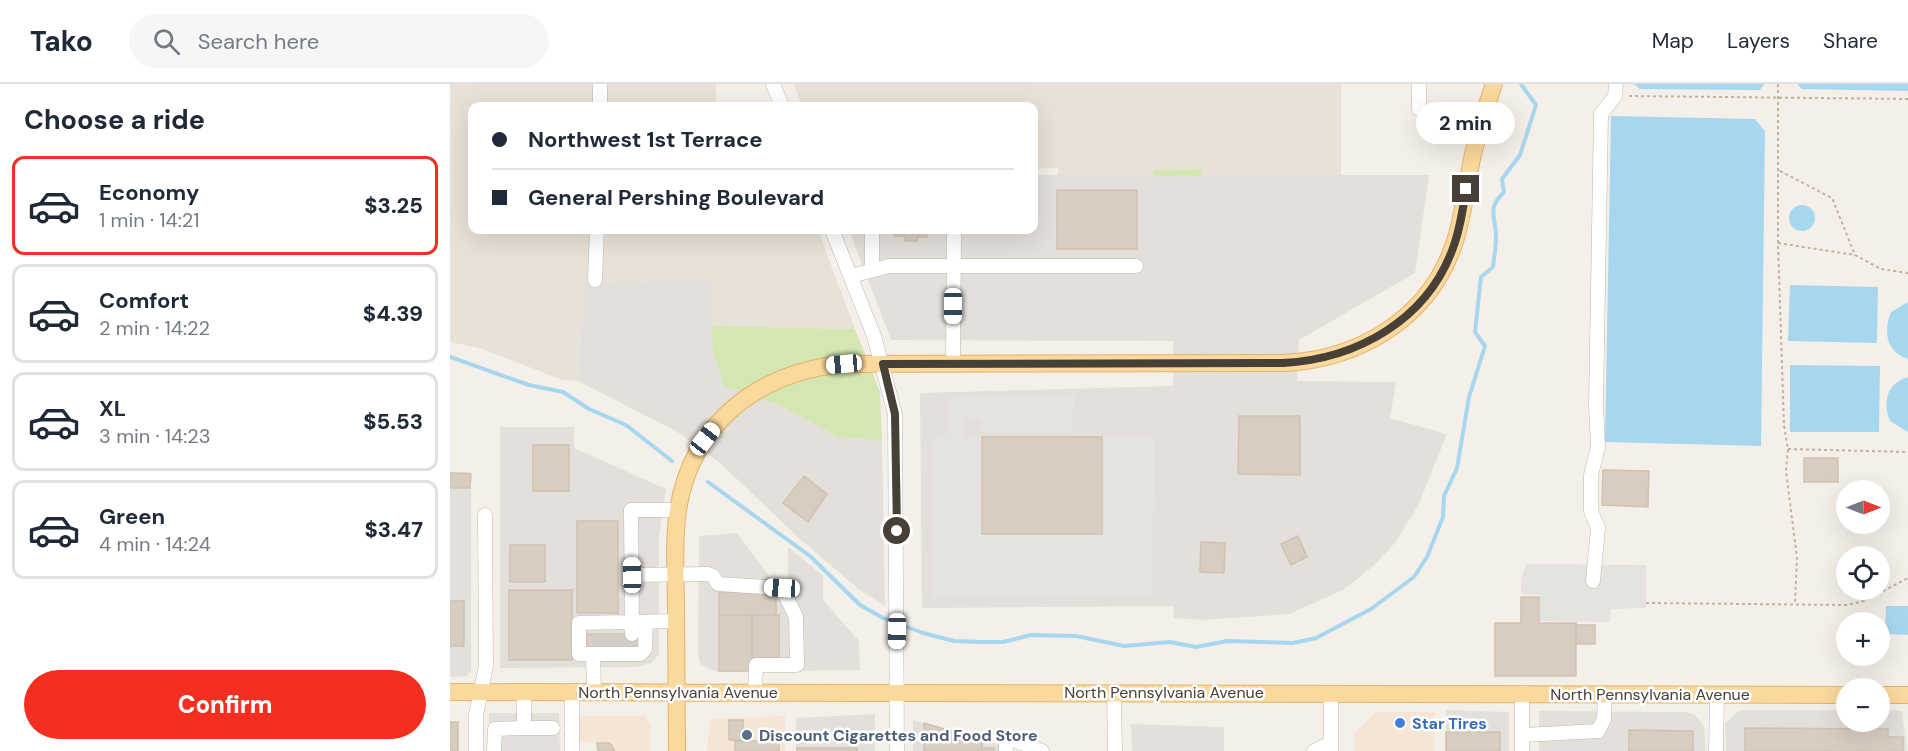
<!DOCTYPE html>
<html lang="en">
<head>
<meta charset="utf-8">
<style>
	body { margin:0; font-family:"DM Sans",sans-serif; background:#f6f6f7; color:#1f2937; height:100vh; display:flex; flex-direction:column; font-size:22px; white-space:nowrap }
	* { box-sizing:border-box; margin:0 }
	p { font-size:20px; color:#747a83 }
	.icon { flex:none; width:33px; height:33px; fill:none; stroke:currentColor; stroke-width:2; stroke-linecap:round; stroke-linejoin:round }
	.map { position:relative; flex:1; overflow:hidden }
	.panel { display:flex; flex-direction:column; background:#fff; width:450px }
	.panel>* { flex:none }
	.hud { position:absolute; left:18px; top:18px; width:570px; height:132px; border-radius:12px; box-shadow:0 6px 24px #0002; display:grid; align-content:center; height:132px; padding:0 24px; background:#fff }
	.needle { width:39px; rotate:90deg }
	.buttons { position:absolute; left:1386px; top:396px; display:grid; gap:12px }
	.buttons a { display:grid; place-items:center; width:54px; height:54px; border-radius:50%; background:#fff; box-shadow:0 6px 24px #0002; font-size:30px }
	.end { position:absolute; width:27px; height:27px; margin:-14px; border:8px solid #474037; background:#fff; box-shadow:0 0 0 3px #fff }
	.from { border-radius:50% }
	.bubble { position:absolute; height:42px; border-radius:21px; background:#fff; box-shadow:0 6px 24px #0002; font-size:20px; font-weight:800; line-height:42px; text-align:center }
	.car { position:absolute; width:18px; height:36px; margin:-18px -9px; border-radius:8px; box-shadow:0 0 4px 2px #0007; background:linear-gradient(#fff 24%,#345 0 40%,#fff 0 76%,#345 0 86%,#fff 0) }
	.hud b { display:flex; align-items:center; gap:21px; height:57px; font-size:22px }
	.hud b+b { border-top:2px solid #e0e1e3 }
	.hud i { width:15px; height:15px; background:#1f2937 }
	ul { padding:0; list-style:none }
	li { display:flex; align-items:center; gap:18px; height:99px; margin:0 12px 9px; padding:0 12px; border:3px solid #e0e1e3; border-radius:12px }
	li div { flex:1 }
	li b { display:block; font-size:22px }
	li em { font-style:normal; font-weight:800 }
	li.selected { border-color:#f42f20 }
	li>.icon { width:54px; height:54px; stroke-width:1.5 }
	h2 { padding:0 24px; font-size:27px; line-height:72px }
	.cta { display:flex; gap:12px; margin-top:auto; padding:12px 24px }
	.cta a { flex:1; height:69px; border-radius:36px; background:#f42f20; color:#fff; font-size:24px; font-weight:800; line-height:69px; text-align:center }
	header { display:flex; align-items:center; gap:36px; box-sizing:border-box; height:84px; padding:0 30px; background:#fff; border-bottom:2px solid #e0e1e3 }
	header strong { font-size:28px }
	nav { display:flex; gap:33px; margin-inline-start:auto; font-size:21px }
	.search { width:420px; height:54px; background:#f6f6f7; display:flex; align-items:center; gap:15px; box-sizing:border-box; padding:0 21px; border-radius:33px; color:#747a83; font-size:22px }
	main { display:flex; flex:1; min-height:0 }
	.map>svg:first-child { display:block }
	.residential { fill:#e8e1d7 }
	.commercial { fill:#f5e5d5 }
	.industrial { fill:#e3dfda }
	.green { fill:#d4e7b3 }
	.parking { fill:#e5e3e0 }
	.water { fill:#a7d7ef }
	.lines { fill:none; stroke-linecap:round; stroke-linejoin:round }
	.stream { stroke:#a7d7ef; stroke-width:4 }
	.building { fill:#d8cdc1; stroke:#d0c2b2; stroke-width:1.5 }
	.minor-tunnel { stroke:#d1cdc5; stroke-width:14; stroke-dasharray:14 7; stroke-linecap:butt }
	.minor-casing { stroke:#bfb7ac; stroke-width:15 }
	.major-casing { stroke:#e1b46a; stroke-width:18 }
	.path { stroke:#c1b19d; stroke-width:2; stroke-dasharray:3 3; stroke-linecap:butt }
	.minor { stroke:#fff; stroke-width:14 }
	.major { stroke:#fbd89b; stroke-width:16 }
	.route { stroke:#474037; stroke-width:8 }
	.shop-dot { fill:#3f7fe0; stroke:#fff; stroke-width:2 }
	.service-dot { fill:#5c6f8a; stroke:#fff; stroke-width:2 }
	.labels { text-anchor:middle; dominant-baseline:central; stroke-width:5; stroke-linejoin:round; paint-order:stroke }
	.street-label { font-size:16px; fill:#474037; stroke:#fff }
	.shop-label { font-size:16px; font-weight:bold; fill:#366cbe; stroke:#fff; text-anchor:start }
	.service-label { font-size:16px; font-weight:bold; fill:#4e5e75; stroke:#fff; text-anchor:start }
</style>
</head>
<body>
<header>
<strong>Tako</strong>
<div class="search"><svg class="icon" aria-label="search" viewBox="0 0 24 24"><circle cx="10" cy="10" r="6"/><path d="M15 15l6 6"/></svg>Search here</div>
<nav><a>Map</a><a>Layers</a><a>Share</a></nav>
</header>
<main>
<section class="panel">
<h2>Choose a ride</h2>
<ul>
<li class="selected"><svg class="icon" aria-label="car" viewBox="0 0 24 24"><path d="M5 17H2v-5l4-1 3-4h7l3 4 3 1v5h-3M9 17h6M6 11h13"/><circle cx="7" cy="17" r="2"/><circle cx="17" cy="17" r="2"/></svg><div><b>Economy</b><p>1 min · 14:21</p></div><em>$3.25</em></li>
<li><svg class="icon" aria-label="car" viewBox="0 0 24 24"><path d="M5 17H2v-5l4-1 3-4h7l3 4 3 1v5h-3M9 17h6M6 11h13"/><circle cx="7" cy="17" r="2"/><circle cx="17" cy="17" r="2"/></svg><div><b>Comfort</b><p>2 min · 14:22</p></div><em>$4.39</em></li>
<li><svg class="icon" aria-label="car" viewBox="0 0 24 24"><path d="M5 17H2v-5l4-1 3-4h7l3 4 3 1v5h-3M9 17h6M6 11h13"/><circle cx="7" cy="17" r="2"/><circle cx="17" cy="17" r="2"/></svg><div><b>XL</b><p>3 min · 14:23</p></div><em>$5.53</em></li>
<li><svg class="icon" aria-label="car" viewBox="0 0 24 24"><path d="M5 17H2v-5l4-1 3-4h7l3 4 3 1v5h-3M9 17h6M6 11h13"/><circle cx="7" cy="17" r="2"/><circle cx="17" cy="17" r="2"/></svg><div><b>Green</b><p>4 min · 14:24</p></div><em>$3.47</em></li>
</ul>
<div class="cta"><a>Confirm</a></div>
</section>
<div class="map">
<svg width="1458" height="667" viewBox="0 0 1458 667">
	<rect width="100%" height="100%" fill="#f4f0e9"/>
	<path class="residential" d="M 0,0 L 266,0 L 266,22 L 22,22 L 22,146 L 368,146 L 405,245 L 262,242 L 262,195 L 134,198 L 128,297 L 112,296 L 33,265 L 0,258 Z
		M 344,0 L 891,0 L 891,91 L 751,92 L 751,85 L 703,86 L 703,92 L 608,91 L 608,84 L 584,85 L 584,22 L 352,22 Z"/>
	<path class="commercial" d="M 926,628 L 985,628 L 984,667 L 905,667 L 904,650 Z
		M 129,632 L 195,632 L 201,641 L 201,667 L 148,667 L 147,659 L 129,658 Z
		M 335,632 L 335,667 L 257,667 L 260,635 Z"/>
	<path class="industrial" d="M 584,91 L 979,91 L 965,189 L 849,256 L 847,297 L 946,298 L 940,334 L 997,350 L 968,422 L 944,460 L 923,482 L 893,506 L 839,530 L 752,536 L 724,534 L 723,522 L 472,524 L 470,309 L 723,302 L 723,257 L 441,256 L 399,146 L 584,146 Z
		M 263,195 L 263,268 L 274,302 L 327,320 L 388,353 L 432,357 L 435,522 L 411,507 L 351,456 L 270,379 L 226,347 L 128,297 L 134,198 Z
		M 50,343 L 124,343 L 124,364 L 216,405 L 209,452 L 209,570 L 201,579 L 186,583 L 50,584 Z
		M 0,388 L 21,388 L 21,586 L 17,592 L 0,593 Z
		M 287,449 L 338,517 L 338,463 L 373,492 L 373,516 L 409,557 L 410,586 L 267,588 L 250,580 L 248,570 L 249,452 Z
		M 996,626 L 1059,628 L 1059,667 L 996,667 Z
		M 1290,626 L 1396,626 L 1396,638 L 1430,638 L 1430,626 L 1452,627 L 1457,667 L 1276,667 L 1275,639 Z
		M 1089,627 L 1236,628 L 1245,631 L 1254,642 L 1256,667 L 1089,667 Z
		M 39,629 L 109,629 L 110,667 L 40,667 Z
		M 425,630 L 425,667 L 346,667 L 346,634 Z
		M 463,636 L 550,661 L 550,667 L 463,667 Z
		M 681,640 L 774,643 L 774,667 L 682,667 Z"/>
	<path class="green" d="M 751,85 L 751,92 L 703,92 L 703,86 Z
		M 262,242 L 405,245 L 430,308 L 432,357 L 388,353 L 327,320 L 274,302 L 263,268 Z"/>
	<path class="parking" d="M 533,310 L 624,310 L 623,349 L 531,349 L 531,335 L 515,335 L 515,353 L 531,353 L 532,451 L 654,451 L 654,353 L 704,353 L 703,514 L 482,514 L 482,352 L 498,352 L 498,315 Z
		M 1076,480 L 1196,481 L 1196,524 L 1161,525 L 1160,538 L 1090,537 L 1090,511 L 1071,510 L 1071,496 Z"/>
	<path class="water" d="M 1184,0 L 1314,0 L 1310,6 L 1190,5 Z
		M 1347,0 L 1458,0 L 1458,7 L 1352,5 Z
		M 1161,32 L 1305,35 L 1315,47 L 1311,362 L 1155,358 Z
		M1339 134a13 13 0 1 1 26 0a13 13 0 1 1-26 0Z
		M 1340,201 L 1428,203 L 1427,259 L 1338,257 Z
		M 1458,218 L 1458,275 C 1436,268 1433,247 1441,228 Z
		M 1340,281 L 1430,282 L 1429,348 L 1340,348 Z
		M 1458,293 L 1458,348 L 1440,337 C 1432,318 1437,299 1458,293 Z
		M 1436,522 L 1458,522 L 1458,551 L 1435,550 Z"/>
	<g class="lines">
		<path class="stream" d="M 0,273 L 79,301 L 113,308 L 139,325 L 176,341 L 222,377
			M 258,398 L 360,472 L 410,521 L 433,534 L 473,549 L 504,557 L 533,558 L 553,558 L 581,551 L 626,552 L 674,562 L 720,558 L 746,563 L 777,557 L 843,559 L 866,554 L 921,525 L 964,493 L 977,473 L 993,433 L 994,412 L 1007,384 L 1019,313 L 1035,262 L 1025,248 L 1031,193 L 1043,183 C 1044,173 1046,163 1046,153 C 1046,132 1036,126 1054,108 L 1052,95 L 1070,71 L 1086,21 L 1071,0"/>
	</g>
	<path class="building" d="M 607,106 L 687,106 L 687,165 L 607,165 Z
		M 445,146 L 477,146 L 477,153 L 467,153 L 467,157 L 455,157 L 455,152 L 445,152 Z
		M 789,332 L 850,332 L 850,391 L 788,390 Z
		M 532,353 L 652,353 L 652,450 L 532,450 Z
		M 83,361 L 119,361 L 119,407 L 83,407 Z
		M 1354,374 L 1388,374 L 1388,398 L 1354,398 Z
		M 1153,386 L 1199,387 L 1198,423 L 1152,421 Z
		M 0,389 L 21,390 L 20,404 L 0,404 Z
		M 354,392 L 377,410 L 358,438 L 333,419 Z
		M 127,437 L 168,437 L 168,529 L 127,529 Z
		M 848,452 L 857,473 L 841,481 L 831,460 Z
		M 751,458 L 775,459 L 774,489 L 750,488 Z
		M 60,461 L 95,461 L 95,498 L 60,498 Z
		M 59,506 L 122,506 L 122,576 L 59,576 Z
		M 269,508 L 326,508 L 326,531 L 269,531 Z
		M 1071,513 L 1089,513 L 1089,539 L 1126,539 L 1126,592 L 1045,592 L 1045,539 L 1071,539 Z
		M 0,517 L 14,517 L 14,562 L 0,562 Z
		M 269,531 L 302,531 L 302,587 L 269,587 Z
		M 302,531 L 329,531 L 329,574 L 302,574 Z
		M 1126,541 L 1145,541 L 1145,560 L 1126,560 Z
		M 132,550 L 194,550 L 193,563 L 133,564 Z
		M 279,636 L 293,636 L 293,656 L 279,656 Z
		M 0,638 L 8,638 L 8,667 L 0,667 Z
		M 474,639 L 532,656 L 532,664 L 544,664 L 544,667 L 474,667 Z
		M 1295,644 L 1438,645 L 1438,653 L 1453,653 L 1453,667 L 1295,667 Z
		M 1179,646 L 1243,647 L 1243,667 L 1179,667 Z
		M 996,648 L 1050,648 L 1050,667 L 996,667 Z
		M 285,657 L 329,657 L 329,667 L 285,667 Z
		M 147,659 L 160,659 L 165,667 L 148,667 Z
		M 347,664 L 407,664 L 407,667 L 347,667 Z"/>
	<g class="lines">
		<path class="minor-tunnel" d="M 149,550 L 150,563
			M 166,550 L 166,563
			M 182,563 L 182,550"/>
		<defs>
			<path id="minor" d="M 323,0 L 332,22
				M 969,0 L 969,25
				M 150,22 L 150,0
				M 382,146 L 424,252 L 445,330 L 447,667
				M 422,146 L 422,186
				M 401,192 L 439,182 L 686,182
				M 145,196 L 147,146
				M 503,280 L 504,146
				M 182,491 L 258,490 L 263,492 L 268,500 L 332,504 L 346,533 L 347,581 L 306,581 L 305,608
				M 1143,497 L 1148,444 L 1141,427 L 1141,391 L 1148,363 L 1146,321 L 1151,30 L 1165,12 L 1166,0
				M 196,538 L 195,565 L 191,570 L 129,570 L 129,539 L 226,537
				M 182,550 L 181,426 L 228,426
				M 143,570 L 144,607
				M 122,607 L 122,667
				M 664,608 L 665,667
				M 881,609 L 881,667
				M 1072,609 L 1072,667
				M 71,644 L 103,644
				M 1072,651 L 1148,647 L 1154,635 L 1155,610
				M 26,667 L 26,631 L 36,582 L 35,431
				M 44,667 L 45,645 L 71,644 L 74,640 L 74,607
				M 556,667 L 556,653 L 592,667
				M 864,667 L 881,659
				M 1266,667 L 1267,610"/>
			<path id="major" d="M 0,608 L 1396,611
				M 1430,611 L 1458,611
				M 227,667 C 227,620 226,573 226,526 C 226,493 223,459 228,426 C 242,338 309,288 394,280 L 833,279 C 907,276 977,236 1003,163 C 1014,133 1016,101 1023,70 C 1029,46 1036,23 1044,0"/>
		</defs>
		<use href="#minor" class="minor-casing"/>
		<use href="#major" class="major-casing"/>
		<path class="path" d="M 1328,0 L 1328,159 L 1334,342 L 1338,365 L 1336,387 L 1347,474 L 1345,519
			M 1179,12 L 1458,15
			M 1330,87 L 1382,114 L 1405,171 L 1431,185 L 1458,189
			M 1328,159 L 1405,171
			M 1338,365 L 1458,368
			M 1196,519 L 1397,521 L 1414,517 L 1458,494"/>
		<use href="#minor" class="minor"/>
		<use href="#major" class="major"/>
	</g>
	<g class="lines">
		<path class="route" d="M 447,447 L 445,330 L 433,280 L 833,279 C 907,275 977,236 1003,164 C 1010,145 1013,125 1016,105"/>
	</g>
	<circle class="shop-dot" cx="950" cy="639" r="6"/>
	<circle class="service-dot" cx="297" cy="651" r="6"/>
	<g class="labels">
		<g class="street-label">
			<text x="228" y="608">North Pennsylvania Avenue</text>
			<text x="714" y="608">North Pennsylvania Avenue</text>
			<text x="1200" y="610">North Pennsylvania Avenue</text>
		</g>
		<g class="shop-label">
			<text x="962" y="639">Star Tires</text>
		</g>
		<g class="service-label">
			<text x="309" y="651">Discount Cigarettes and Food Store</text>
		</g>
	</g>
</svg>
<div class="buttons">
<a><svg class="needle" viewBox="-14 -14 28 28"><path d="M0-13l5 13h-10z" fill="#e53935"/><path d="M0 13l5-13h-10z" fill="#747a83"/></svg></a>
<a><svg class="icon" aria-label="locate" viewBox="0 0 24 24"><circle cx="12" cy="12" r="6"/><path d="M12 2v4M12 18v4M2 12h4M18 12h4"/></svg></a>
<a>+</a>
<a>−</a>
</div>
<i class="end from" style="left:447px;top:447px"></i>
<i class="end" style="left:1016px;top:105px"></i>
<div class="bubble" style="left:966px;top:18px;width:99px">2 min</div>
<i class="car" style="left:503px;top:222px;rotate:180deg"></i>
<i class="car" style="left:394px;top:280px;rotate:265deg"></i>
<i class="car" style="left:255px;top:355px;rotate:38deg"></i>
<i class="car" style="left:182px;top:491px;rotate:359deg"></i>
<i class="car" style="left:332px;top:504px;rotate:273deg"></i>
<i class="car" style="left:447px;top:547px;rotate:181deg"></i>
<div class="hud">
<b><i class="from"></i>Northwest 1st Terrace</b>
<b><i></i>General Pershing Boulevard</b>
</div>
</div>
</main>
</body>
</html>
